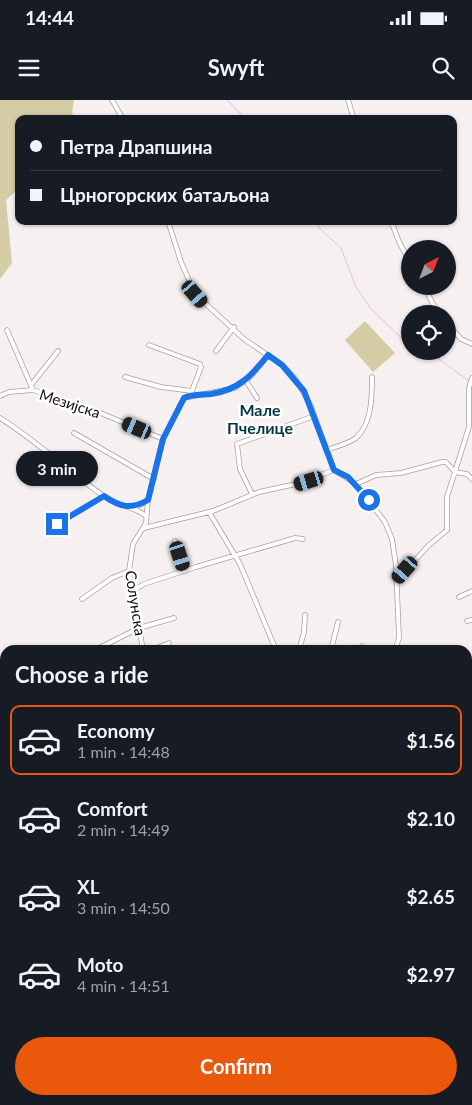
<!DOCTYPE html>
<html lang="en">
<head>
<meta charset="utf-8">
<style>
	body { margin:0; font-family:Lato,sans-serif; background:#20242c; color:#f1f3f6; height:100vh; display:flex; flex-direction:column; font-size:19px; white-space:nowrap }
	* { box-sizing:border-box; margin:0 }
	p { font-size:16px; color:#9ea1a6 }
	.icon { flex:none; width:28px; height:28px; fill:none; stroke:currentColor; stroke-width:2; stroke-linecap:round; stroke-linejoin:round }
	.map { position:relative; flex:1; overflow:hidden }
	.panel { position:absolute; left:0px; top:545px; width:472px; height:460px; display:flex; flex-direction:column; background:#171b24; border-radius:15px 15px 0 0; box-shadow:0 1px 4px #0004 }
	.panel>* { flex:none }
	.hud { position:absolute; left:15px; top:15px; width:442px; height:110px; border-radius:10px; box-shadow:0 1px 4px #0004; display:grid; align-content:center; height:110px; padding:0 15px; background:#171b24 }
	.needle { width:32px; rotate:42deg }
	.tools { position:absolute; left:401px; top:140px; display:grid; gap:10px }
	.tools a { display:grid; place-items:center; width:55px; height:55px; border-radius:50%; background:#171b24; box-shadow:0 1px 4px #0004; font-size:25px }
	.end { position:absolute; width:22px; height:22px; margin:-11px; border:6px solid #1a73e8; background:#fff; box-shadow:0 0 0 2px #fff }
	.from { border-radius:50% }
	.bubble { position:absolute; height:35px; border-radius:18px; background:#171b24; box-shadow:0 1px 4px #0004; font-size:16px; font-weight:700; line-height:35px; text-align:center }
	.car { position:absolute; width:15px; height:30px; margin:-15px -8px; border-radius:6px; box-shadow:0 0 4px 1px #0007; background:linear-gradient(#222 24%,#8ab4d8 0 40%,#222 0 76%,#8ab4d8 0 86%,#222 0) }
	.hud b { display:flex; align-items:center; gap:18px; height:48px; font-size:19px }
	.hud b+b { border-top:1px solid #363941 }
	.hud i { width:12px; height:12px; background:#f1f3f6 }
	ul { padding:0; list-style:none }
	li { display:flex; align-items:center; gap:15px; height:70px; margin:0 10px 8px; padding:0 5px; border:2px solid transparent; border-radius:10px }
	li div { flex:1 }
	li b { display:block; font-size:19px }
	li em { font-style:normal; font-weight:700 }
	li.current { border-color:#ea580c }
	li>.icon { width:45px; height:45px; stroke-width:1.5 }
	h2 { padding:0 15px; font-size:22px; line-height:60px }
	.cta { display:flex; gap:10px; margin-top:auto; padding:10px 15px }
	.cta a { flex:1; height:58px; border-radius:30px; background:#ea580c; color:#fff; font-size:20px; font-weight:700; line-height:58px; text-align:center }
	.status { display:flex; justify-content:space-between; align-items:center; height:35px; padding:0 25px; background:#171b24; direction:ltr }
	.status svg { height:14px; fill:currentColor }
	header { display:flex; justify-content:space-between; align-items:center; height:65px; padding:0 15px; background:#171b24; font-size:22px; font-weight:700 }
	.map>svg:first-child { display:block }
	.green { fill:#d4cca4 }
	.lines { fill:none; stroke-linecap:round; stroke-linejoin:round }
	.stream { stroke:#e0c0e1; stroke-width:1 }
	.minor-casing { stroke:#a6a19f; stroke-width:5.5 }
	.major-casing { stroke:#88623d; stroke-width:7 }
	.minor { stroke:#fff; stroke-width:4 }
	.major { stroke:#dfbc9a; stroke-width:5 }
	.route { stroke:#1a73e8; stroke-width:6 }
	.labels { text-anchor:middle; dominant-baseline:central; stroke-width:5; stroke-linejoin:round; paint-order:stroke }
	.street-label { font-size:15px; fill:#0e0c0c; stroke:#fff }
	.neighbourhood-label { font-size:16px; font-weight:bold; fill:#003546; stroke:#fff }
</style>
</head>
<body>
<div class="status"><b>14:44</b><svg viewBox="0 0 49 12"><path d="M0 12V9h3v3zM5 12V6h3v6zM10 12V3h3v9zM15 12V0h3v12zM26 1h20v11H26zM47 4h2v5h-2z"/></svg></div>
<header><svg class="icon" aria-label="menu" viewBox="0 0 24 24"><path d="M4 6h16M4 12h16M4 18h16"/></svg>Swyft<svg class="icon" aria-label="search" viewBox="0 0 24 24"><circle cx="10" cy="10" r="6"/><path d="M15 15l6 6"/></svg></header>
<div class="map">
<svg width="472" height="1005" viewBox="0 0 472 1005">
	<rect width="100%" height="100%" fill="#f6f1f0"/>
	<path class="green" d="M 0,0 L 74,0 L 72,12 L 74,19 L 19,19 L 19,88 L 6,100 L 12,163 L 0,179 Z
		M 365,221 L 395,253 L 373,272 L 345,240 Z"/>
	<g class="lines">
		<path class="stream" d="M 227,0 L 246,19
			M 316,121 L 320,129 L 341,148 L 356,187 L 371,209 L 410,246
			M 421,251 L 436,257 L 469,281
			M 0,618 L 5,653"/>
		<defs>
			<path id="minor" d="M 112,0 L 123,19
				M 348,0 L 354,19
				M 168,121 L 181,162 L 195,194 L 244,239 L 282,265 L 295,278 L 310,304 L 334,370 L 356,384 L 385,422 L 392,439 L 396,466 L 399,538 L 395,550
				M 391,121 L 400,144 L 410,161
				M 424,186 L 438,214
				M 448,224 L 461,239 L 472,244
				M 7,230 L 33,290
				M 149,245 L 200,264 L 201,267 L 192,291
				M 216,251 L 234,227
				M 125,277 L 161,287 L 192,291 L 191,293
				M 246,281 L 257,298
				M 31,285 L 58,251
				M 0,296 L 9,292 L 33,290 L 98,312 L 163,339
				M 0,318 C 37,341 69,372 105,397 C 119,407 132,405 146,416
				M 74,333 L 154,379
				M 326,350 C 335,347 348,344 356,338 C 372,324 372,296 372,277
				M 455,372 L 467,374 L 472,379
				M 356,384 L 376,375 L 401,373 L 442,362 L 446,362 L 455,372
				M 252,394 L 240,369 L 237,344 L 314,316
				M 136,407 L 148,400
				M 209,412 L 240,464 L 276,550
				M 57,424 L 104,396
				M 144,428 L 213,411 L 259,392 L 296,384 L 334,370
				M 175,441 L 185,471
				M 396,481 L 429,445 L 447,430 L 447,397 L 469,327 L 469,288 L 472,278
				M 134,490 L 144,484 L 196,467 L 295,438 L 303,439
				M 459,497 L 472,491
				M 82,499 L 112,478 L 129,471
				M 467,521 L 472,520
				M 362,546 L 362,550
				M 95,550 L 139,528 L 174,518
				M 143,550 L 129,471 L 133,444 L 146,423 L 148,400 L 163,339 L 184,298 L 235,288 L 251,276 L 268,255
				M 152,550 L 169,543
				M 299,550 L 304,532 L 305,515
				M 331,550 L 338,522
				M 0,739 L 5,752
				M 468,771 L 472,770
				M 468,790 L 472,805
				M 0,803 L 5,804
				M 0,849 L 5,850
				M 468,855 L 472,856
				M 468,885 L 472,881
				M 468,992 L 472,990
				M 82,1000 L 87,1005
				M 206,1005 L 210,1000
				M 221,1005 L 224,1000
				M 260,1005 L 263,1000
				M 289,1005 L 292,1000
				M 332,1005 L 333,1000
				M 359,1005 L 392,1002
				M 434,1005 L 440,1001
				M 443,1005 L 452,1000"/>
			<path id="major" d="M 0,903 L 5,904
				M 140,1000 L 148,1005"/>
		</defs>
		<use href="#minor" class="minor-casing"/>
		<use href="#major" class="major-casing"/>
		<use href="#minor" class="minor"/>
		<use href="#major" class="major"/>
	</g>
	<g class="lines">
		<path class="route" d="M 57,424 L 104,396 C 120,407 131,410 148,400 L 163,339 L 184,298 C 192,294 202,295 211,294 C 239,290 252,275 268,255 L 282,265 L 304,291 L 334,370 L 348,377 L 369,400"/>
	</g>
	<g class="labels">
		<g class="street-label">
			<text transform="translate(70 303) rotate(18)">Мезијска</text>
			<text transform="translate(136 503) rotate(81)">Солунска</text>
		</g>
		<g class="neighbourhood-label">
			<text x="260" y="309">Мале<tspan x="260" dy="18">Пчелице</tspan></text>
		</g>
	</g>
</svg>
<div class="tools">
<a><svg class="needle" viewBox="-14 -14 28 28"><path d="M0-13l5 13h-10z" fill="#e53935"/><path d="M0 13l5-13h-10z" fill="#9ea1a6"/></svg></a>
<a><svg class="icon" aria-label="locate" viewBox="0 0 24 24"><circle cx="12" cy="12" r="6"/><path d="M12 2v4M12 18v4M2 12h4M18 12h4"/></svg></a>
</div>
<i class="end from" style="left:369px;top:400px"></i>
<i class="end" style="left:57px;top:424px"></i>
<div class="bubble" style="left:16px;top:351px;width:82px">3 min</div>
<i class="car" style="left:195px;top:194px;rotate:139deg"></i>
<i class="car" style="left:137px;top:328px;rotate:293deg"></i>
<i class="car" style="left:309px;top:381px;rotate:253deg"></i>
<i class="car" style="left:180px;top:456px;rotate:162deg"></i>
<i class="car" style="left:405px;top:470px;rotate:221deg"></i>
<div class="hud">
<b><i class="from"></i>Петра Драпшина</b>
<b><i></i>Црногорских батаљона</b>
</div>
<section class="panel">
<h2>Choose a ride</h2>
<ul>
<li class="current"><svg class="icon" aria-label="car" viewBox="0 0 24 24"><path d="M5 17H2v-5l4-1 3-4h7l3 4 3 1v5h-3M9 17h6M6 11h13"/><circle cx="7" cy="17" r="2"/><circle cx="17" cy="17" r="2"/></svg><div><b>Economy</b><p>1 min · 14:48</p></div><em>$1.56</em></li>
<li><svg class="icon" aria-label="car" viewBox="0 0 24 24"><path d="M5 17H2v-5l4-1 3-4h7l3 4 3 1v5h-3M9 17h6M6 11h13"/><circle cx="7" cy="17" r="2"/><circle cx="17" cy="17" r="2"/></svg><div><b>Comfort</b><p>2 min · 14:49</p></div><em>$2.10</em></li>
<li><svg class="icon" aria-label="car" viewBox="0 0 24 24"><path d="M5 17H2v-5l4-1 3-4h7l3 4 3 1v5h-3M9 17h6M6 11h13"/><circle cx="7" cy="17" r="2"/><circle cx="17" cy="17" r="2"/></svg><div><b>XL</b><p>3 min · 14:50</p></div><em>$2.65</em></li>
<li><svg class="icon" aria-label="car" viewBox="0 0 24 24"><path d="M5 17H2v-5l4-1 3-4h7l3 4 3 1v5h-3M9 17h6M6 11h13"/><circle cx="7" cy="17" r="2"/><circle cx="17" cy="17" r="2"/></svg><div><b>Moto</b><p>4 min · 14:51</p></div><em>$2.97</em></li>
</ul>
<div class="cta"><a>Confirm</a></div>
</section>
</div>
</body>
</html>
